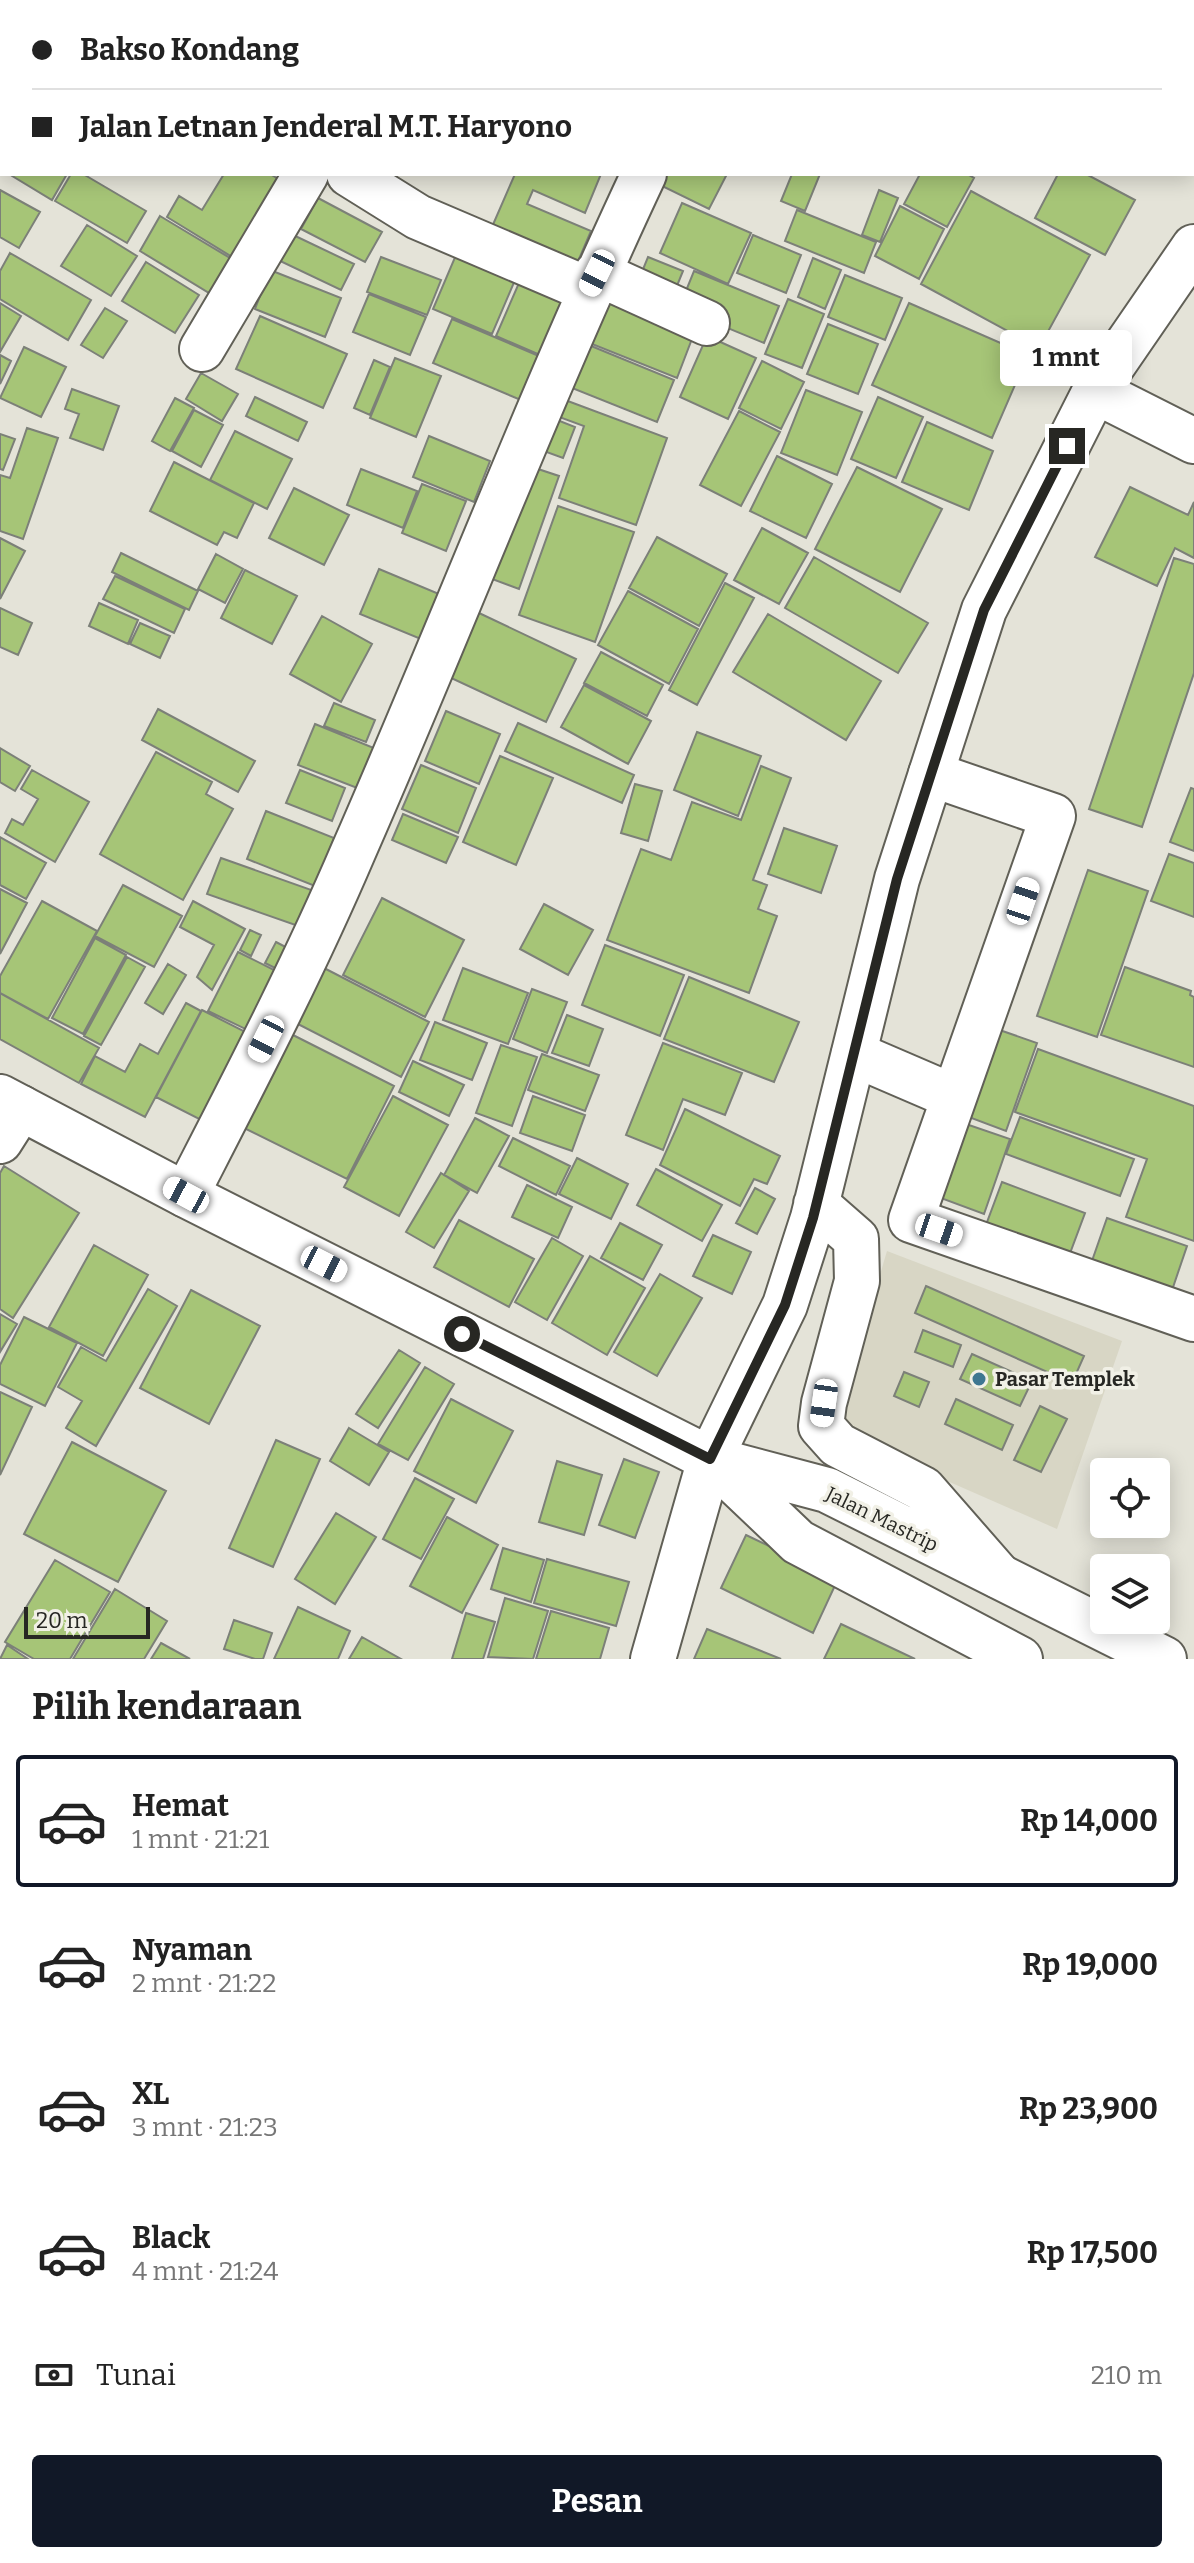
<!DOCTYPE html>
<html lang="id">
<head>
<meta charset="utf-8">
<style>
	body { margin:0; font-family:Bitter,serif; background:#f2f2f2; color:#222; height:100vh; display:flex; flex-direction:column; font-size:30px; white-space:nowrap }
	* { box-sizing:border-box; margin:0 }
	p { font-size:26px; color:#767676 }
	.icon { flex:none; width:44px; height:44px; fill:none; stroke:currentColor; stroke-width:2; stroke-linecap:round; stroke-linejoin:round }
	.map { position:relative; height:1659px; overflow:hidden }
	.panel { display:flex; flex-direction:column; background:#fff; flex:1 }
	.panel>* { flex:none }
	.hud { position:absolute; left:0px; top:0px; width:1194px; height:176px; box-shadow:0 4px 20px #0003; display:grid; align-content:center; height:176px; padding:0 32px; background:#fff }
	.controls { position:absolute; left:1090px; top:1458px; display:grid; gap:16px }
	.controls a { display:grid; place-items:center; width:80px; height:80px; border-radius:8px; background:#fff; box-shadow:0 4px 20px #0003; font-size:40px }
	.scale { position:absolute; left:24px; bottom:20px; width:126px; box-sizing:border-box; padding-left:8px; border:4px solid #272723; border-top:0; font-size:22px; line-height:28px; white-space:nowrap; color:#272723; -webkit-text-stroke:6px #f1f0e6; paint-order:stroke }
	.end { position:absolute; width:36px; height:36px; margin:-18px; border:10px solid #272723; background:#fff; box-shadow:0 0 0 4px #fff }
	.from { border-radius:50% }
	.bubble { position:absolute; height:56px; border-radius:8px; background:#fff; box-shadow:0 4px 20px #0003; font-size:26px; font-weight:700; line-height:56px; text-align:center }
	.car { position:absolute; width:24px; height:48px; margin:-24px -12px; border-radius:10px; box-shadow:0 0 6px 2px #0007; background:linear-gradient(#fff 24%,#345 0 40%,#fff 0 76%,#345 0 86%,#fff 0) }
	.hud b { display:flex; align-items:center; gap:28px; height:76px; font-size:30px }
	.hud b+b { border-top:2px solid #e0e0e0 }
	.hud i { width:20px; height:20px; background:#222 }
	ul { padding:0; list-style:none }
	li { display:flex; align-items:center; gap:24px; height:132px; margin:0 16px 12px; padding:0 16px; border:4px solid transparent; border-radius:8px }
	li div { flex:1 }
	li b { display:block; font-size:30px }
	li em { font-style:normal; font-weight:700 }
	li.selected { border-color:#111827 }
	li>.icon { width:72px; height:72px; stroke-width:1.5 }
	h2 { padding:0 32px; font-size:36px; line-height:96px }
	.pay { display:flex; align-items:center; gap:20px; height:88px; padding:0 32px; font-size:30px }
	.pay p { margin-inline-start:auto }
	.primary-button { display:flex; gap:16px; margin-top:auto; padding:16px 32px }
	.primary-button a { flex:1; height:92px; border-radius:8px; background:#111827; color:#fff; font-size:32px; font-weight:700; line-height:92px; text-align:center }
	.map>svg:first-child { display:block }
	.built { fill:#d8d6c5 }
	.building { fill:#a6c577; stroke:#7c8078; stroke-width:2 }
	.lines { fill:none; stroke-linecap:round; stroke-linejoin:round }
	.minor-casing { stroke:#616057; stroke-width:48 }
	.major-casing { stroke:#616057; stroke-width:48 }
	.highway-casing { stroke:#616057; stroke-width:48 }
	.minor { stroke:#fff; stroke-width:44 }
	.major { stroke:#fff; stroke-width:44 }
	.highway { stroke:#fff; stroke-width:44 }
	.route { stroke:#272723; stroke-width:10 }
	.poi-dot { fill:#3e7791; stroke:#f1f0e6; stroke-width:3 }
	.labels { text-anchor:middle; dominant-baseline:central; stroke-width:7; stroke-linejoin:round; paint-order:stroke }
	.poi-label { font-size:20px; font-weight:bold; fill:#272723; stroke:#f1f0e6; text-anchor:start }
	.street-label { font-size:20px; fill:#272723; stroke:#f1f0e6 }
</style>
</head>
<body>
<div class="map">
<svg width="1194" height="1659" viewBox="0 0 1194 1659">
	<rect width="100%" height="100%" fill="#e4e3d8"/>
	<path class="built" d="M 887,1251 L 1122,1341 L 1057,1529 L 856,1441 L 838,1417 Z"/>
	<path class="building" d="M 615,0 L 706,0 L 705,2 Z
		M 1128,0 L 1194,0 L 1194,36 L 1192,2 Z
		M 9,174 L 67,174 L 52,200 Z
		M 71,174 L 83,174 L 146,211 L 127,243 L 55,201 Z
		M 224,174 L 270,174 L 290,186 L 242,263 L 167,217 L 179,196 L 202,210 Z
		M 515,174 L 601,174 L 585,213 L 533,190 L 527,204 L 591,231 L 573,273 L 485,243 Z
		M 660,174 L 727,174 L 709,209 L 656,183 Z
		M 792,174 L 820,174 L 805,211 L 781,201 Z
		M 920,174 L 967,174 L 974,178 L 947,227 L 904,204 Z
		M 1058,174 L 1086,174 L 1135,200 L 1105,255 L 1035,218 Z
		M 0,190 L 40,212 L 19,248 L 0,237 Z
		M 879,190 L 898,198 L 880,242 L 862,235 Z
		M 971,191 L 1090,255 L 1039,348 L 921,284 Z
		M 318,198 L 382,232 L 365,262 L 301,229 Z
		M 682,203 L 751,233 L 728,284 L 660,253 Z
		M 900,206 L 944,229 L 919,279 L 875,256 Z
		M 797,210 L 876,242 L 864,273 L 785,241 Z
		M 160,216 L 240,264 L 219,299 L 140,251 Z
		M 87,225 L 137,256 L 111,296 L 61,266 Z
		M 289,233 L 354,264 L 341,290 L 276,259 Z
		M 753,235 L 801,255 L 786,293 L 737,273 Z
		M 459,248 L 518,273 L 492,334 L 433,309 Z
		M 10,253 L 91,300 L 68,340 L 0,299 L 0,271 Z
		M 381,257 L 441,280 L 427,315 L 367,292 Z
		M 648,257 L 683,271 L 672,298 L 637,284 Z
		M 813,258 L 841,270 L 825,309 L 798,297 Z
		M 146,262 L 199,295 L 175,333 L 122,301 Z
		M 270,270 L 341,298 L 325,337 L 255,309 Z
		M 694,271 L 779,306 L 764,343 L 679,308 Z
		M 845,275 L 902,298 L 885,340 L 828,317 Z
		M 522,276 L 573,298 L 547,358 L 496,336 Z
		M 614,290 L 698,323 L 677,378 L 592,344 Z
		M 369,294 L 426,317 L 410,355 L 353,332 Z
		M 788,299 L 824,314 L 802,368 L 765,354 Z
		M 0,303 L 21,316 L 0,352 Z
		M 909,303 L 1028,355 L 992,438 L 872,385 Z
		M 105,308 L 127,321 L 103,358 L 81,345 Z
		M 260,316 L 347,354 L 323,408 L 236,369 Z
		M 452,319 L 546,359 L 528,403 L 433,363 Z
		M 828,324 L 878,344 L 858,394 L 807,374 Z
		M 707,336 L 756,358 L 728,419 L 680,397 Z
		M 579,341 L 674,380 L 657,422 L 562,384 Z
		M 24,347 L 66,367 L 41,417 L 0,398 Z
		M 0,355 L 11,361 L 0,384 Z
		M 395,358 L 441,376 L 416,437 L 370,418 Z
		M 374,360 L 390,367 L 370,415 L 354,408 Z
		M 762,361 L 804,382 L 781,429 L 739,408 Z
		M 201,373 L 238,394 L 222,421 L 186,399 Z
		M 72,389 L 119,406 L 103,450 L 70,438 L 79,414 L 65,409 Z
		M 806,390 L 862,412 L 837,475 L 781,453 Z
		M 255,397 L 307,422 L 298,441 L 246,416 Z
		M 557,397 L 667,438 L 636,525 L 559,498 L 584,426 L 551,414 Z
		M 878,397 L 923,417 L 896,478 L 851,459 Z
		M 175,398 L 194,408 L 170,451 L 152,441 Z
		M 194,410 L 223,425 L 201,467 L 172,451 Z
		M 739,411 L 780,432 L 741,506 L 700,485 Z
		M 542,414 L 575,427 L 563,458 L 530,446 Z
		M 927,422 L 993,451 L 969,510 L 902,482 Z
		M 27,428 L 58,438 L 23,539 L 0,531 L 0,475 L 10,478 Z
		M 235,431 L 292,459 L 267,509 L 210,480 Z
		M 0,434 L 15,439 L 3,470 L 0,469 Z
		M 429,436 L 490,461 L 474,502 L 413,477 Z
		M 777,456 L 832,484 L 806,538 L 750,511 Z
		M 174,462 L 254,503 L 237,538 L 224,532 L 217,545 L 150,511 Z
		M 532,467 L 559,476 L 519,589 L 492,579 Z
		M 857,467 L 942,509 L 900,592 L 815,549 Z
		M 361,469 L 417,491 L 403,528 L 347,505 Z
		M 422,484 L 466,501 L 446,551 L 402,533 Z
		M 1130,487 L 1188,515 L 1194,502 L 1194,558 L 1175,548 L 1157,586 L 1095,557 Z
		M 294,488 L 349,515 L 324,565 L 269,538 Z
		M 558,506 L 634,532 L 595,642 L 519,615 Z
		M 762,528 L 808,553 L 779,604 L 734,580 Z
		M 657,537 L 727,574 L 699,626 L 629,588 Z
		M 0,538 L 25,551 L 0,599 Z
		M 121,553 L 198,591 L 189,610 L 112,572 Z
		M 216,554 L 243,569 L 225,603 L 198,589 Z
		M 814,557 L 928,623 L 898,673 L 785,608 Z
		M 1174,558 L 1194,564 L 1194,673 L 1142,827 L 1089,809 Z
		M 379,569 L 451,599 L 433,644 L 360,614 Z
		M 245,570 L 297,596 L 272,644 L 221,618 Z
		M 115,576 L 185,609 L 174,633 L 103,599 Z
		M 725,583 L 754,598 L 697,705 L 669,690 Z
		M 628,591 L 698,629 L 669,684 L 598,645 Z
		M 99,603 L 138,620 L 128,644 L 89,626 Z
		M 0,608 L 32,623 L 18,655 L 0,647 Z
		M 479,613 L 576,659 L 546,722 L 449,677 Z
		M 768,614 L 881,681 L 846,740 L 733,672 Z
		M 322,616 L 372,644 L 341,702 L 290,674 Z
		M 140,623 L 170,636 L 160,658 L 130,644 Z
		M 601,652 L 663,685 L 647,716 L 584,683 Z
		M 584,685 L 651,721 L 628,764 L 561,727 Z
		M 334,703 L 375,720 L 366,742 L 324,726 Z
		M 158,709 L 255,761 L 238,792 L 142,740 Z
		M 446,711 L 500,734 L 479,784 L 425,761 Z
		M 518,723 L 634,775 L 622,803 L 505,751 Z
		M 315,724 L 386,753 L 370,793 L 298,765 Z
		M 697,732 L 761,756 L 738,816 L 674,790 Z
		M 0,748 L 30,766 L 15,791 L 0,782 Z
		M 156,752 L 212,782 L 206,794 L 233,809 L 183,900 L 100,854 Z
		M 500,756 L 553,778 L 516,865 L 463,842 Z
		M 421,765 L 476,788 L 458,833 L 402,809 Z
		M 761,766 L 791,778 L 753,880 L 767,885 L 758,909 L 777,916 L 749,993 L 607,940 L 641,849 L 671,860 L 692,802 L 741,820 Z
		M 32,770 L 89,802 L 55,862 L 5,833 L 12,819 L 23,825 L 38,799 L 21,789 Z
		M 300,770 L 345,788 L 332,821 L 286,803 Z
		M 635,784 L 662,791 L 648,841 L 621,833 Z
		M 1191,788 L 1194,789 L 1194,851 L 1170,842 Z
		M 266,811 L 334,838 L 315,886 L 247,859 Z
		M 403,814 L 458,837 L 446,863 L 392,840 Z
		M 784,828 L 837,846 L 821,893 L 768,874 Z
		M 0,837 L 46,863 L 26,899 L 0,885 Z
		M 1169,854 L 1194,863 L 1194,917 L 1151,901 Z
		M 221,858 L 317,892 L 304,928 L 207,894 Z
		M 1088,870 L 1148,891 L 1097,1037 L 1037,1016 Z
		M 123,885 L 182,916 L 154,967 L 95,936 Z
		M 0,889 L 27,903 L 0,954 Z
		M 382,898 L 464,940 L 425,1017 L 343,975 Z
		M 42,901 L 97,931 L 48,1019 L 0,993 L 0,976 Z
		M 193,901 L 245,929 L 212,990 L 197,977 L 214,945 L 180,927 Z
		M 544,904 L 593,930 L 568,975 L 520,949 Z
		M 250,930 L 261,935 L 251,956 L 240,950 Z
		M 95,938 L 126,955 L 83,1034 L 52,1018 Z
		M 276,942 L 295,952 L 285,973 L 265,963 Z
		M 605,945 L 684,975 L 660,1036 L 582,1005 Z
		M 238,952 L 286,976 L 256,1034 L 208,1011 Z
		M 127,957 L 145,967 L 101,1045 L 84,1036 Z
		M 168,964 L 186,975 L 163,1014 L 145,1003 Z
		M 322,967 L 429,1022 L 401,1077 L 294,1022 Z
		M 1125,967 L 1191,991 L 1190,995 L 1194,997 L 1194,1067 L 1101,1035 Z
		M 463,968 L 528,993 L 508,1044 L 443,1020 Z
		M 689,977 L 799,1022 L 774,1082 L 664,1039 Z
		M 532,989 L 567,1002 L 547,1053 L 513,1039 Z
		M 0,993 L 99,1048 L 79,1083 L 0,1039 Z
		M 186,1003 L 201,1011 L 145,1117 L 81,1084 L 95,1056 L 125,1072 L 140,1044 L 158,1054 Z
		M 202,1010 L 257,1038 L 211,1125 L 156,1097 Z
		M 567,1015 L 603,1029 L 589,1066 L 552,1053 Z
		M 435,1022 L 487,1043 L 472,1080 L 420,1060 Z
		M 988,1026 L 1037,1043 L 1006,1131 L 958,1113 Z
		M 289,1033 L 394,1086 L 347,1179 L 242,1127 Z
		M 663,1043 L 742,1073 L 725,1115 L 683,1099 L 663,1150 L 626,1135 Z
		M 501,1045 L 537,1057 L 512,1126 L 476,1113 Z
		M 1038,1049 L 1194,1106 L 1194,1241 L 1126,1217 L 1147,1159 L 1015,1112 Z
		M 542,1054 L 599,1075 L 585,1111 L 528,1090 Z
		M 413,1061 L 464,1085 L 449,1116 L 399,1092 Z
		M 393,1096 L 448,1125 L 399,1216 L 344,1187 Z
		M 533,1096 L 585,1115 L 572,1151 L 520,1133 Z
		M 685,1109 L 780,1156 L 767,1184 L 754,1179 L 740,1206 L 660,1165 Z
		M 1020,1117 L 1134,1159 L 1120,1196 L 1006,1154 Z
		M 475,1118 L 509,1136 L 477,1193 L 444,1175 Z
		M 963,1123 L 1010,1139 L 984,1214 L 938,1197 Z
		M 513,1138 L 570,1166 L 556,1195 L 499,1166 Z
		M 577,1158 L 628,1184 L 611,1219 L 559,1194 Z
		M 4,1166 L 79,1213 L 13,1318 L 0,1309 L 0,1173 Z
		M 656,1169 L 722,1205 L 702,1241 L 637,1205 Z
		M 441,1173 L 469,1191 L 434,1248 L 406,1232 Z
		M 1002,1182 L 1085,1213 L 1063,1272 L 980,1241 Z
		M 527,1185 L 572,1207 L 558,1238 L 512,1217 Z
		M 755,1188 L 775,1199 L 757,1234 L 736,1223 Z
		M 1107,1218 L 1187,1246 L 1167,1305 L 1086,1278 Z
		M 459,1220 L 534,1259 L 509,1307 L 434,1267 Z
		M 620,1223 L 662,1245 L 643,1280 L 601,1258 Z
		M 713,1235 L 751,1252 L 732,1294 L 693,1276 Z
		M 552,1238 L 583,1256 L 547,1320 L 515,1302 Z
		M 94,1245 L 148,1275 L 103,1356 L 49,1327 Z
		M 590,1256 L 645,1288 L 607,1355 L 552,1323 Z
		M 660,1274 L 702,1298 L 657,1376 L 614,1352 Z
		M 926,1286 L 1084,1356 L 1072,1383 L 915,1313 Z
		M 148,1289 L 177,1306 L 96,1446 L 66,1428 L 82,1401 L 58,1387 L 81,1347 L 106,1361 Z
		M 191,1290 L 260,1326 L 209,1424 L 140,1388 Z
		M 0,1314 L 17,1324 L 0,1352 Z
		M 24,1317 L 77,1343 L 45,1406 L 0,1384 L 0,1365 Z
		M 923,1330 L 961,1345 L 953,1367 L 915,1352 Z
		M 399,1350 L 420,1363 L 378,1428 L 356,1414 Z
		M 972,1354 L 1032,1381 L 1020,1406 L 960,1379 Z
		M 425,1367 L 454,1384 L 408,1460 L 378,1444 Z
		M 904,1372 L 929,1382 L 919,1407 L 894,1396 Z
		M 0,1392 L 32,1407 L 0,1475 Z
		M 451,1399 L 513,1431 L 476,1503 L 414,1471 Z
		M 956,1399 L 1013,1425 L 1002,1450 L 945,1424 Z
		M 1040,1406 L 1067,1419 L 1041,1472 L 1014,1460 Z
		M 349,1428 L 389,1452 L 369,1485 L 330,1461 Z
		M 276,1440 L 320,1459 L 273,1567 L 229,1548 Z
		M 72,1442 L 166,1491 L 118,1582 L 24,1534 Z
		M 624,1459 L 659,1472 L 635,1538 L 599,1525 Z
		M 557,1461 L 602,1475 L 584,1535 L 539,1522 Z
		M 415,1478 L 454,1499 L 421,1559 L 383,1539 Z
		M 336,1513 L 376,1537 L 335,1604 L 295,1579 Z
		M 447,1517 L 498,1545 L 462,1613 L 410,1586 Z
		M 746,1535 L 838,1579 L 813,1633 L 721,1588 Z
		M 503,1548 L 544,1560 L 531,1602 L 491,1589 Z
		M 547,1559 L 629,1582 L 616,1626 L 534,1603 Z
		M 55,1560 L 110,1592 L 70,1659 L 34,1659 L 5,1642 Z
		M 115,1589 L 167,1621 L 144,1659 L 73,1659 Z
		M 505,1598 L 548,1611 L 533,1659 L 488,1657 Z
		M 298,1607 L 350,1631 L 338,1659 L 274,1659 Z
		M 551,1611 L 609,1628 L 600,1659 L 536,1659 Z
		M 466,1613 L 495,1622 L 483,1659 L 452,1659 Z
		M 234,1620 L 272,1633 L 263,1659 L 255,1659 L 224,1649 Z
		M 841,1624 L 915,1659 L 824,1659 Z
		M 707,1629 L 781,1659 L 694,1659 Z
		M 362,1637 L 401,1659 L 349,1659 Z
		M 161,1643 L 190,1659 L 151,1659 Z
		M 7,1645 L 28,1659 L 0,1659 Z"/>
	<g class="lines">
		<defs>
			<path id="minor" d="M 95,0 L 98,2
				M 31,2 L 32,0
				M 724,2 L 725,0
				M 0,65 L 2,61
				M 349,174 L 418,217 L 589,290
				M 597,273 L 707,323
				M 202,349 L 306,174
				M 1095,391 L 1194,441
				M 931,774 L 1053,816 L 911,1220 L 1194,1319
				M 854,1054 L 954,1097
				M 0,1141 L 21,1108
				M 186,1195 C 244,1082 303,969 353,852 C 452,627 539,397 644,174"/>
			<path id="major" d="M 0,1097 L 186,1195 L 710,1459 L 827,1490 L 1164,1659
				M 715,1463 L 798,1542 L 1020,1659"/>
			<path id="highway" d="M 816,1204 L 856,1239 L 857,1281 L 824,1403 L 821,1426 L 838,1445 L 923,1489 L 999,1576
				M 653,1659 L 710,1459 L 785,1305 L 813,1218 L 897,879 L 984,610 L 1095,391 L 1194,247"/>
		</defs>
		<use href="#minor" class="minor-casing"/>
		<use href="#major" class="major-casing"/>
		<use href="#highway" class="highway-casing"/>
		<use href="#minor" class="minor"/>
		<use href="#major" class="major"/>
		<use href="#highway" class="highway"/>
	</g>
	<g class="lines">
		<path class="route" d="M 462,1334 L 710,1459 L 785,1305 L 813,1218 L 897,879 L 984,610 L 1067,446"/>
	</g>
	<circle class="poi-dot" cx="979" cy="1379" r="8"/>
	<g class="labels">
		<g class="poi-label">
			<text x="995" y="1379">Pasar Templek</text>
		</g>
		<g class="street-label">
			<text transform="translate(882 1519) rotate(26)">Jalan Mastrip</text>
		</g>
	</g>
</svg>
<div class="controls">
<a><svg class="icon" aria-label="locate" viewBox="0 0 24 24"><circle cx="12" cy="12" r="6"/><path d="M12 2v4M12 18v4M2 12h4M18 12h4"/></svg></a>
<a><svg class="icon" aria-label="layers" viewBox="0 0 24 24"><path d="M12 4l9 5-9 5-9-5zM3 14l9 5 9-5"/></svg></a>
</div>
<div class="scale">20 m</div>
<i class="end from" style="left:462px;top:1334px"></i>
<i class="end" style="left:1067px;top:446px"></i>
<div class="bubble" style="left:1000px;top:330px;width:132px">1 mnt</div>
<i class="car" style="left:597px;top:273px;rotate:206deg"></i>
<i class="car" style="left:1023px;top:901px;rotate:19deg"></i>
<i class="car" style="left:266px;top:1039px;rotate:207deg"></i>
<i class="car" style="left:186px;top:1195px;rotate:298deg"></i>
<i class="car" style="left:939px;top:1230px;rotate:109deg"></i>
<i class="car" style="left:324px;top:1264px;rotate:117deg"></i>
<i class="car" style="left:824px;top:1403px;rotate:188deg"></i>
<div class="hud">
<b><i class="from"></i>Bakso Kondang</b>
<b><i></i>Jalan Letnan Jenderal M.T. Haryono</b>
</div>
</div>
<section class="panel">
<h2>Pilih kendaraan</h2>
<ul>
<li class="selected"><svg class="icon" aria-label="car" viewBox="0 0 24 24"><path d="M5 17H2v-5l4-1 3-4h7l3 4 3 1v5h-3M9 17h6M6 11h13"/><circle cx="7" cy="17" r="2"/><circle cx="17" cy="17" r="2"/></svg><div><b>Hemat</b><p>1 mnt · 21:21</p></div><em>Rp 14,000</em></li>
<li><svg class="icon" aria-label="car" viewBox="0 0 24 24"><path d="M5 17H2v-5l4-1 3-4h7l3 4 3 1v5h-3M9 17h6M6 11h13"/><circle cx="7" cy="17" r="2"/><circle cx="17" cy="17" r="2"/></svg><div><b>Nyaman</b><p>2 mnt · 21:22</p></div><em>Rp 19,000</em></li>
<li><svg class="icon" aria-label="car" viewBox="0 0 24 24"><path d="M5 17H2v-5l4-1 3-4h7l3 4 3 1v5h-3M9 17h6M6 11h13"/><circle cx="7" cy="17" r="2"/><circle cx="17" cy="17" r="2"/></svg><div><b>XL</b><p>3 mnt · 21:23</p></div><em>Rp 23,900</em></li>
<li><svg class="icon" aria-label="car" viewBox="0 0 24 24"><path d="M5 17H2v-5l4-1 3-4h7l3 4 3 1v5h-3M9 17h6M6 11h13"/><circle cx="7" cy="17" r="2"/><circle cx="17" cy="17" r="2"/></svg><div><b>Black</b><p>4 mnt · 21:24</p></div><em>Rp 17,500</em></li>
</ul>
<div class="pay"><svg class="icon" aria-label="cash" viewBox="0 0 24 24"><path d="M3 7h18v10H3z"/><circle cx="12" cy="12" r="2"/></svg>Tunai<p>210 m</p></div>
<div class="primary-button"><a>Pesan</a></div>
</section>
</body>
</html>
